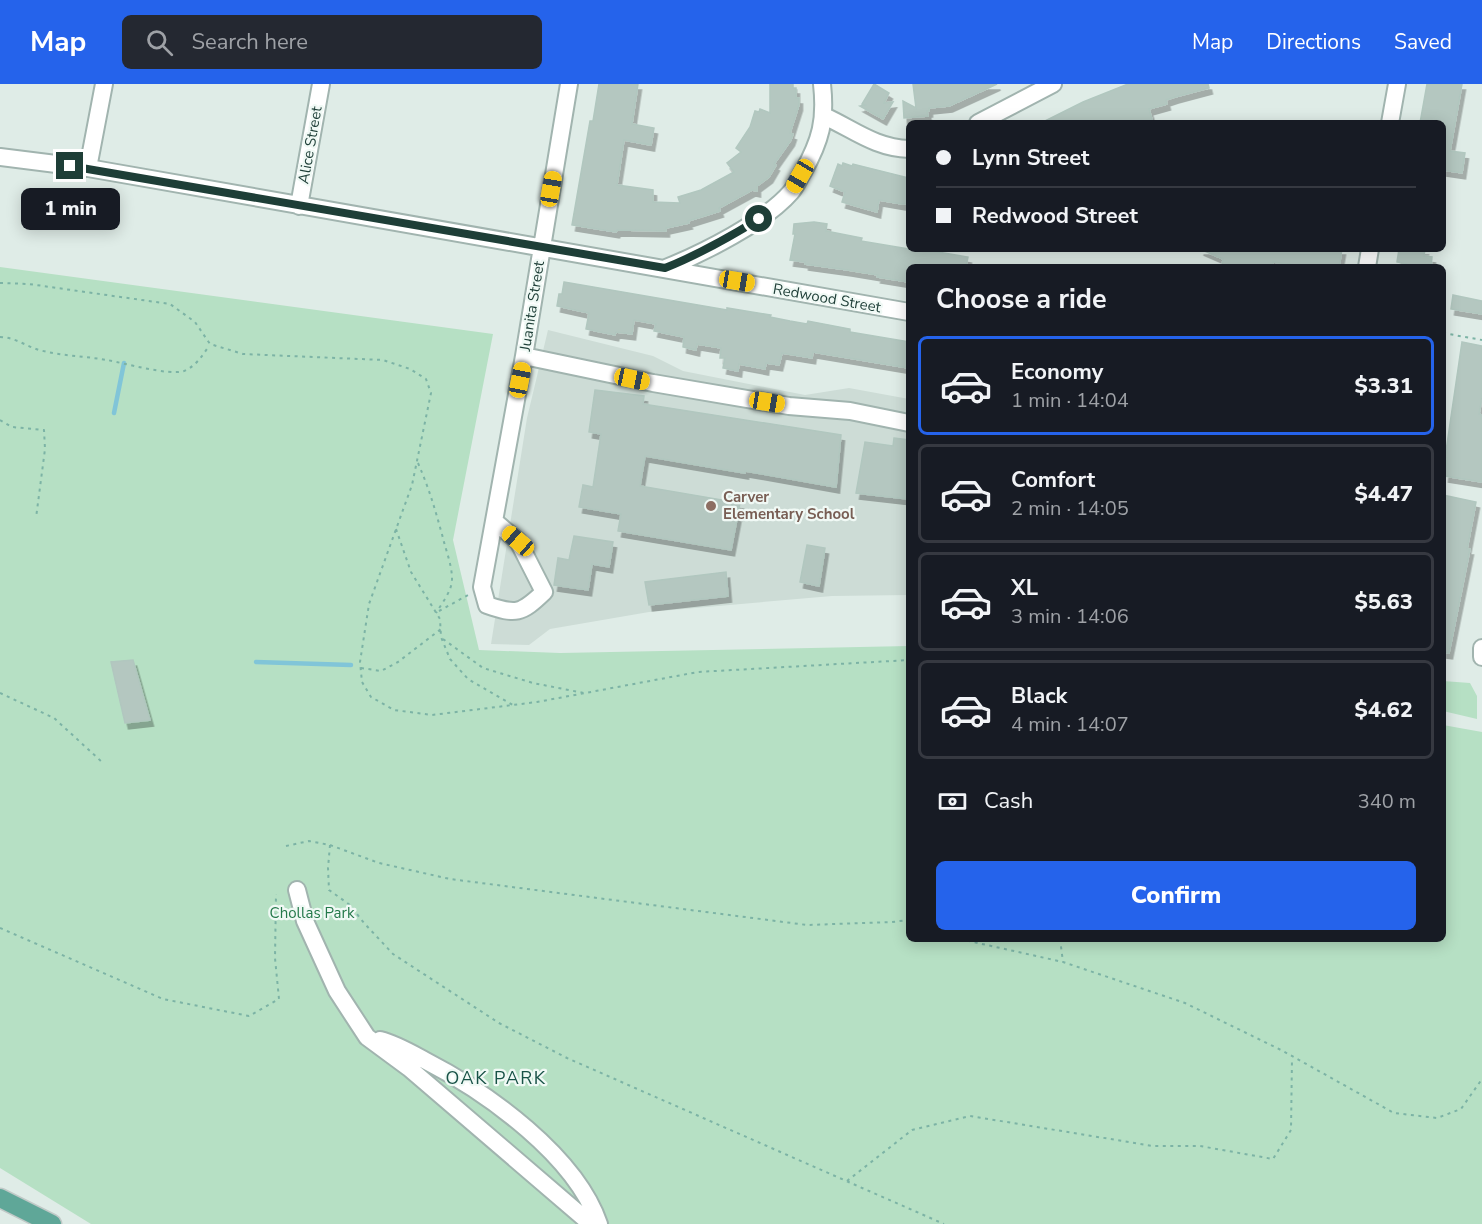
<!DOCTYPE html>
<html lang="en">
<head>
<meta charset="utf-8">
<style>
	body { margin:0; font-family:"Nunito Sans",sans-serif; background:#242831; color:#f1f3f6; height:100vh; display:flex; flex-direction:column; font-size:22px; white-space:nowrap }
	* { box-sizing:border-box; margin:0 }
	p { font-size:20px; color:#9ea1a6 }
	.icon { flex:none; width:33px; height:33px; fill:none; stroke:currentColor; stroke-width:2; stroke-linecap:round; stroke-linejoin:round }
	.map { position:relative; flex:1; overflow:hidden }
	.details { position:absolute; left:906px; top:180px; width:540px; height:678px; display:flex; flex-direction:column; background:#171b24; border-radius:9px; box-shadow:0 3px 15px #0003 }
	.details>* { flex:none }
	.hud { position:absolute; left:906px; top:36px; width:540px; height:132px; border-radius:9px; box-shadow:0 3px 15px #0003; display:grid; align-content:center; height:132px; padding:0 30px; background:#171b24 }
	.end { position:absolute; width:27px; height:27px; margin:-14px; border:8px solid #1e3e37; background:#fff; box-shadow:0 0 0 3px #fff }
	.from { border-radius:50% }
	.bubble { position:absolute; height:42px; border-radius:9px; background:#171b24; box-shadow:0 3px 15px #0003; font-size:20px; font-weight:800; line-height:42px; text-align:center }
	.car { position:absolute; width:18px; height:36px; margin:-18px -9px; border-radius:8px; box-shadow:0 0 4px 2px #0007; background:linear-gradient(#f5c518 24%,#345 0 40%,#f5c518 0 76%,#345 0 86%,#f5c518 0) }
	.hud b { display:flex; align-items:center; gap:21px; height:57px; font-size:22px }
	.hud b+b { border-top:2px solid #363941 }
	.hud i { width:15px; height:15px; background:#f1f3f6 }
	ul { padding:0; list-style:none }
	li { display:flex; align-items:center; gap:18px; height:99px; margin:0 12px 9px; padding:0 18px; border:3px solid #363941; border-radius:9px }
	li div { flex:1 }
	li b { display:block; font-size:22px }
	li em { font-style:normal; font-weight:800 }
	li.selected { border-color:#2563eb }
	li>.icon { width:54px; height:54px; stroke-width:1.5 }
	h2 { padding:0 30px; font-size:27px; line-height:72px }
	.pay { display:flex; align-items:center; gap:15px; height:66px; padding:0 30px; font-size:22px }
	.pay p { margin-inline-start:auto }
	.action { display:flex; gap:12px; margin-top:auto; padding:12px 30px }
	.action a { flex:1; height:69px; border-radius:9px; background:#2563eb; color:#fff; font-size:24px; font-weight:800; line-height:69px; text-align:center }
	header { display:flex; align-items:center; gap:36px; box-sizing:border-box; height:84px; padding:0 30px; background:#2563eb; color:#fff }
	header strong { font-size:28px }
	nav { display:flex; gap:33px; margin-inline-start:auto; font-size:21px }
	.search { width:420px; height:54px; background:#242831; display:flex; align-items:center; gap:15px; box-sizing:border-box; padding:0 21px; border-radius:9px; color:#9ea1a6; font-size:22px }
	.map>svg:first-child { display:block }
	.built { fill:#cddcd6 }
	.green { fill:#b6e0c4 }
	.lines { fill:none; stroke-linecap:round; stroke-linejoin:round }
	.stream { stroke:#81c5d8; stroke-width:4.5 }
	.building { fill:#b4c7c0; stroke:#b1c7bf; stroke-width:1.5; filter:url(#shadow) }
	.minor-casing { stroke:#a1b4af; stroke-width:20 }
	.major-casing { stroke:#c0c9c7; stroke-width:21 }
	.path { stroke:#7cb3a5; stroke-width:2; stroke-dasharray:3 4.5; stroke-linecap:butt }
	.minor { stroke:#fff; stroke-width:16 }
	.major { stroke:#5fa798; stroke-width:18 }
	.route { stroke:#1e3e37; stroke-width:8 }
	.education-dot { fill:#8d6e63; stroke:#f0f9f5; stroke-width:2 }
	.labels { text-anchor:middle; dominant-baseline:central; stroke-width:4.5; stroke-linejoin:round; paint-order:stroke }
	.street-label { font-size:15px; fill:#1e3e37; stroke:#f0f9f5 }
	.education-label { font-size:15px; font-weight:bold; fill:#785e54; stroke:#f0f9f5; text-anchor:start }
	.park-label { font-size:15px; fill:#24794a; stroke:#f0f9f5 }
	.quarter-label { font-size:18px; letter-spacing:1.5px; fill:#185247; stroke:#f0f9f5 }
</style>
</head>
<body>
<header>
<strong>Map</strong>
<div class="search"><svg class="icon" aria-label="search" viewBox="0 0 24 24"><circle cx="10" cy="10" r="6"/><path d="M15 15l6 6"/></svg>Search here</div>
<nav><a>Map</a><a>Directions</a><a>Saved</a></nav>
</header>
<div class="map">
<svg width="1482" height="1140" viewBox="0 0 1482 1140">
	<defs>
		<filter id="shadow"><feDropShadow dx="3.5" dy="6" stdDeviation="0" flood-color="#0004"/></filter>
	</defs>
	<rect width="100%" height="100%" fill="#dfece7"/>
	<path class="built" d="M 548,246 L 653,272 L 683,287 L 805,311 L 849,304 L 909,315 L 909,511 L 832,512 L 649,528 L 550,545 L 529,561 L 491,560 L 527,334 Z"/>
	<path class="green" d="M 0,183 L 493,250 L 453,456 L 479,566 L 560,569 L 909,562 L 909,855 L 1443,855 L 1443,641 L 1482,648 L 1482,1140 L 91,1140 L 0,1084 Z
		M 1443,597 L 1470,599 L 1477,612 L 1477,635 L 1443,627 Z"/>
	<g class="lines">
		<path class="stream" d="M 114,329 L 124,279
			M 256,578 L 351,581"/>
	</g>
	<path class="building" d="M 599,0 L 638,0 L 632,40 L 654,44 L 651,61 L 624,56 L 617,101 L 653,106 L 653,118 L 680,119 L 678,113 L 701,106 L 734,88 L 727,79 L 741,68 L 736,64 L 750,43 L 755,27 L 759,28 L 760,25 L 770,29 L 770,0 L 793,0 L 793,4 L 796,4 L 796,14 L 799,14 L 799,21 L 790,49 L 793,50 L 791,56 L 774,80 L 776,81 L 769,93 L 757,102 L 757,107 L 752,106 L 719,124 L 720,127 L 688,137 L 689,139 L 666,144 L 666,147 L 617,146 L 616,148 L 572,141 L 590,37 L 593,37 Z
		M 874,0 L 889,9 L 884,19 L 893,18 L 883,35 L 860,22 L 865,21 L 862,20 Z
		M 913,0 L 997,0 L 949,22 L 929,24 L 929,27 L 927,27 L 928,32 L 904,34 L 903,17 L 916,24 Z
		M 1128,0 L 1208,0 L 1209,4 L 1175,13 L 1166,16 L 1167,20 L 1149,25 L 1153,39 L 1041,39 L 1083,18 Z
		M 1427,0 L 1462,0 L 1450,67 L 1465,69 L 1462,89 L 1443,86 L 1443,39 L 1420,39 Z
		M 843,79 L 852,82 L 853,80 L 909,94 L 909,119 L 902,120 L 879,116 L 877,128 L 842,118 L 845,108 L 830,102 L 838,80 L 842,82 Z
		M 814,138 L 827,140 L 826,147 L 862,154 L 861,157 L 909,165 L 933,165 L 932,167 L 968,173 L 966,183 L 909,183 L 909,198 L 877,193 L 878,191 L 848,186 L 805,180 L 805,178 L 790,176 L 795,150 L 793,150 L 794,140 Z
		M 1200,165 L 1342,165 L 1339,183 L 1310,183 L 1273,178 L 1272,183 L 1222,183 L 1223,175 Z
		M 1399,165 L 1425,165 L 1424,172 L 1432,173 L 1431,183 L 1407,183 L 1407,180 L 1397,178 Z
		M 564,198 L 727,226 L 727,224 L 771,231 L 770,233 L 790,237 L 807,240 L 808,237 L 850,245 L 850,248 L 909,258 L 909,284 L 813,268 L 812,274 L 782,269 L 779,281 L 766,279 L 765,285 L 739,280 L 738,287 L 723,284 L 725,274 L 720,274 L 721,264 L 697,260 L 696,266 L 683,263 L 684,253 L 654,247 L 656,240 L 634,236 L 632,250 L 616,248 L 615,251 L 586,245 L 589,229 L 557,222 L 559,210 L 562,210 Z
		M 1453,211 L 1482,217 L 1482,230 L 1451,225 Z
		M 1462,258 L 1482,262 L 1482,314 L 1479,330 L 1482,331 L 1482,398 L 1445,392 L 1447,374 L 1445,374 Z
		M 595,306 L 644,312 L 643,320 L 841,351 L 836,403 L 745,387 L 745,389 L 645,372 L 640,402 L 740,419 L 731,466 L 618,447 L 621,430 L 579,423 L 583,401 L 593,403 L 601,350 L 589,348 Z
		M 894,354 L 909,356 L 907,415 L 856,409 L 865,358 L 893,362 Z
		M 1443,411 L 1476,418 L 1467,465 L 1470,465 L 1449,569 L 1443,568 Z
		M 574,452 L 613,458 L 609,483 L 592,480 L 588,506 L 554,501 L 558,474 L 569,476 Z
		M 807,461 L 825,464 L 819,502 L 800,498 Z
		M 726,488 L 728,512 L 649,521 L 645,498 Z
		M 133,576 L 150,636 L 125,639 L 111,578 Z"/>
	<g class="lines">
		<defs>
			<path id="minor" d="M 824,32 C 853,45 875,64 909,65
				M 978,39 L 1053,0
				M 1390,39 L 1397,0
				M 0,73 L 88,84 L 909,228
				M 88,84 L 104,0
				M 299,122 L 321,0
				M 1367,183 L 1370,165
				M 666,184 C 703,169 765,138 791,108 C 796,102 799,94 803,88 C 821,56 826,36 822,0
				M 524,272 L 653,299 L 789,322 L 850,327 L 909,339
				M 494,437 L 518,457 L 544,508 C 521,530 516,531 487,521 L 482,503 L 524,272 L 569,0
				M 1482,564 L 1482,573
				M 297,806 L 305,837 L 337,907 L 367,953 L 409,984 L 591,1140
				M 380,956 C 396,960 411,969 426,977 C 488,1009 576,1072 599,1140"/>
			<path id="major" d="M 0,1114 L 52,1140"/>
		</defs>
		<use href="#minor" class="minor-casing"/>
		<use href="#major" class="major-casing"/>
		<path class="path" d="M 0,199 L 29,200 L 170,220 L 195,238 L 210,260 L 243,270 L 383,276 L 410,285 L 426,295 L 431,309 L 412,401 L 369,520 L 360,578 L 362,598 L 371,613 L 394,626 L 432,631 L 537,618 L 698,588 L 909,576
			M 1443,249 L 1482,256
			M 0,253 C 14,253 26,262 39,266 C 62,272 84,272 107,276 C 124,279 169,292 184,287 C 196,282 202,272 209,262
			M 0,336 L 12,343 L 44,346 L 45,365 L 36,434
			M 418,379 C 430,407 435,425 443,454 C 446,467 452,481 452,495 C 452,507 442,519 436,529
			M 396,445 L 411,488 L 440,535 L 441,553 L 450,575 L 468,595 L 513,621
			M 439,527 L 468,511
			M 443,555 L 483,584 L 533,599 L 584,609
			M 361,584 L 381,587 L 398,578 L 441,545
			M 0,609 L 54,634 L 102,678
			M 330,761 L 328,784 L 329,806 L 350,821 L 364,839 L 393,870 L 499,939 L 567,974 L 944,1140
			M 286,762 L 309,757 L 330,761 L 379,779 L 450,795 L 807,841 L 892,838 L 909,836
			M 0,844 L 163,915 L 249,932 L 279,915 L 275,874 L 276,810
			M 960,855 L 1063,878 L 1185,919 L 1283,967 L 1394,1029 L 1437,1034 L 1461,1025 L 1482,995
			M 1060,855 L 1063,878
			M 847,1097 L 912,1046 L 970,1032 L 1153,1062 L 1200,1062 L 1273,1075 L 1291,1046 L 1292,974"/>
		<use href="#minor" class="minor"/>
		<use href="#major" class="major"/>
	</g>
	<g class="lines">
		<path class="route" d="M 70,82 L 665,184 C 698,171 728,154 759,135"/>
	</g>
	<circle class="education-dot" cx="711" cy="422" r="6"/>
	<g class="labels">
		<g class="street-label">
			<text transform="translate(310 61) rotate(-80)">Alice Street</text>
			<text transform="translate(827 214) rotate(10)">Redwood Street</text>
			<text transform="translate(532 222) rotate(-81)">Juanita Street</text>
		</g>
		<g class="education-label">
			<text x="723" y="413">Carver<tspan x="723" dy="17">Elementary School</tspan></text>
		</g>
		<g class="park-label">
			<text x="312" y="829">Chollas Park</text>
		</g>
		<g class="quarter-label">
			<text x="496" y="994">OAK PARK</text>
		</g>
	</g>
</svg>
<i class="end from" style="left:759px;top:135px"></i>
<i class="end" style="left:70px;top:82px"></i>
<div class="bubble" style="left:21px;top:104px;width:99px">1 min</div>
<i class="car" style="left:800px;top:92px;rotate:210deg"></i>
<i class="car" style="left:551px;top:105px;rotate:10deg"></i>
<i class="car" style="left:737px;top:197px;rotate:100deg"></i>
<i class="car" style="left:632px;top:295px;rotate:102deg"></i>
<i class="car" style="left:520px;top:296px;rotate:11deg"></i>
<i class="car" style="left:767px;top:318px;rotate:99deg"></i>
<i class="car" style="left:518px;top:457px;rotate:311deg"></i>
<div class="hud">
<b><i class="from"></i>Lynn Street</b>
<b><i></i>Redwood Street</b>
</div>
<section class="details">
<h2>Choose a ride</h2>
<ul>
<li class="selected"><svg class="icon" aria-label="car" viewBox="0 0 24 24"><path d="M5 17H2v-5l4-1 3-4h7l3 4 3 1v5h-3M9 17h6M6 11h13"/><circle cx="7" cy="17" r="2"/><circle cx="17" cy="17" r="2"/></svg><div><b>Economy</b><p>1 min · 14:04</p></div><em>$3.31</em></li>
<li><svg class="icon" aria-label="car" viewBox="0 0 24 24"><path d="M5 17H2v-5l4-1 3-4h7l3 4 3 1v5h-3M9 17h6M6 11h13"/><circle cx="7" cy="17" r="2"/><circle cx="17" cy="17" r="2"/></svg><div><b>Comfort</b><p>2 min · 14:05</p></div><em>$4.47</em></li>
<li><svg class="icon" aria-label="car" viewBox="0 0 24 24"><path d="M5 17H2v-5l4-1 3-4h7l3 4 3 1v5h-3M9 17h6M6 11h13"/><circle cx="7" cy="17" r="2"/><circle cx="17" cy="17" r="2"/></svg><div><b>XL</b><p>3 min · 14:06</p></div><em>$5.63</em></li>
<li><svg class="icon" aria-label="car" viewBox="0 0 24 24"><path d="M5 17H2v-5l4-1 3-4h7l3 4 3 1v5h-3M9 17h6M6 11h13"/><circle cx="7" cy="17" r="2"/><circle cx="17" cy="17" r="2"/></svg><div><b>Black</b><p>4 min · 14:07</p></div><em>$4.62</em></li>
</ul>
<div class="pay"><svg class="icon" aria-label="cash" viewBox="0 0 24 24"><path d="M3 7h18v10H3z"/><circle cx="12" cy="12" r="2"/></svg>Cash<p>340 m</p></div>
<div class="action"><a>Confirm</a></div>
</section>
</div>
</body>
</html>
